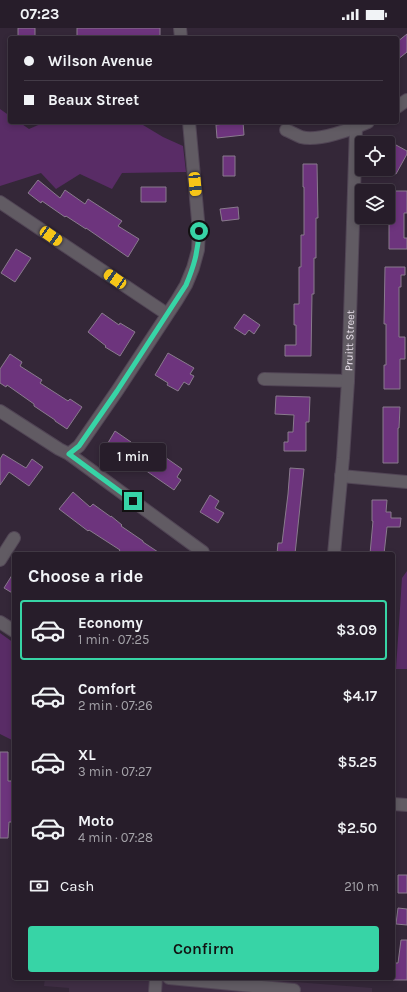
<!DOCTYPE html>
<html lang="en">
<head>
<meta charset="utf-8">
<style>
	body { margin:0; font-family:Karla,sans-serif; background:#332a36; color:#f1f3f6; height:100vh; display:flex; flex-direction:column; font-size:15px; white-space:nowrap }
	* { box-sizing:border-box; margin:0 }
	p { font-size:13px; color:#a4a2a8 }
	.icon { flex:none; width:22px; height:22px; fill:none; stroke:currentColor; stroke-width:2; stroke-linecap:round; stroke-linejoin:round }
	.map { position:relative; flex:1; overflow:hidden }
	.sheet { position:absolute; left:12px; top:524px; width:383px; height:428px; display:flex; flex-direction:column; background:#271d2a; border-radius:4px; box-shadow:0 2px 6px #0003,0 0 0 1px #433b47 }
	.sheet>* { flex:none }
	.banner { position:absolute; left:8px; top:8px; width:391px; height:88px; border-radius:4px; box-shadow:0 2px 6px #0003,0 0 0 1px #433b47; display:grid; align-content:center; height:88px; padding:0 16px; background:#271d2a }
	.tools { position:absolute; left:355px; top:108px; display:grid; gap:8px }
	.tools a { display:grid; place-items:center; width:40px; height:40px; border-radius:4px; background:#271d2a; box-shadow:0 2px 6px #0003,0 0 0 1px #433b47; font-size:20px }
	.end { position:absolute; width:18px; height:18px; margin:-9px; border:5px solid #37d4a6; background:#111; box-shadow:0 0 0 2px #111 }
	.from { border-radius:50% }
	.bubble { position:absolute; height:28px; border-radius:4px; background:#271d2a; box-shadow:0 2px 6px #0003,0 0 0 1px #433b47; font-size:13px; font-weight:600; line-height:28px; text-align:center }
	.car { position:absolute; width:12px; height:24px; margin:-12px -6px; border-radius:5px; box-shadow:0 0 3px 1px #0007; background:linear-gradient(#f5c518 24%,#345 0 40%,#f5c518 0 76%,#345 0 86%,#f5c518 0) }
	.banner b { display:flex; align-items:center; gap:14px; height:38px; font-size:15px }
	.banner b+b { border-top:1px solid #433b47 }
	.banner i { width:10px; height:10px; background:#f1f3f6 }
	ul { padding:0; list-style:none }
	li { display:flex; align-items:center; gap:12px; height:60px; margin:0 8px 6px; padding:0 8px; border:2px solid transparent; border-radius:4px }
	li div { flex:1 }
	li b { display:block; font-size:15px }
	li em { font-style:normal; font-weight:600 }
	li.current { border-color:#37d4a6 }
	li>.icon { width:36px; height:36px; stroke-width:1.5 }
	h2 { padding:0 16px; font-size:18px; line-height:48px }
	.pay { display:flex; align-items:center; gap:10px; height:44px; padding:0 16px; font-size:15px }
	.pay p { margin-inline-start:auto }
	.button { display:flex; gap:8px; margin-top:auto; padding:8px 16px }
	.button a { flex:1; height:46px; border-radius:4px; background:#37d4a6; color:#111; font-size:16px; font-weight:600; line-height:46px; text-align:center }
	.status { display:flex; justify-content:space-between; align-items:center; height:28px; padding:0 20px; background:#271d2a; direction:ltr }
	.status svg { height:11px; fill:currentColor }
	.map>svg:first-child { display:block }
	.built { fill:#3f2e44 }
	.green { fill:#592c66 }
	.building { fill:#6d347d; stroke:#897a8d }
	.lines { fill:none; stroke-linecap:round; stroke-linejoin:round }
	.minor-casing { stroke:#514555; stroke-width:14 }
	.minor { stroke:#615b63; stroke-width:12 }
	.route { stroke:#37d4a6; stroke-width:5 }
	.labels { text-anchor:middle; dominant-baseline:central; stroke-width:3; stroke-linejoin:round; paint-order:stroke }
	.street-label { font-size:11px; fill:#eae1ec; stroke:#2a1e2d }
</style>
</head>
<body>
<div class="status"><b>07:23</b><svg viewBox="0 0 49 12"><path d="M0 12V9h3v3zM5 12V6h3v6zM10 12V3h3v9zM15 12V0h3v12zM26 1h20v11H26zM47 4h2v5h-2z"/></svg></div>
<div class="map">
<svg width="407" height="964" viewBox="0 0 407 964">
	<rect width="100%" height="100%" fill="#342738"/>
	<path class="built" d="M 45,950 L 246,950 L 372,960 L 372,964 L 69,964 L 69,960 L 44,958 Z"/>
	<path class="green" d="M 0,81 L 10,88 L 10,94 L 19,94 L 29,101 L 45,94 L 143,94 L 143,97 L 163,109 L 183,118 L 186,144 L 122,145 L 112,161 L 80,146 L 56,161 L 41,145 L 0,158 Z
		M 407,543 L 407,641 L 396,641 L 402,550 Z
		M 0,605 L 14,615 L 14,713 L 0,706 Z"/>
	<path class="building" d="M 18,0 L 35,0 L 35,10 L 18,10 Z
		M 77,0 L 160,0 L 160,10 L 77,10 Z
		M 407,6 L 407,24 L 397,32 L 397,14 Z
		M 243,94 L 244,107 L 217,110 L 216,97 Z
		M 396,117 L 407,123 L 407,126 L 396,146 L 388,142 L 388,130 Z
		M 223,128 L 235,128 L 235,148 L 223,148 Z
		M 303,136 L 317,136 L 318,190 L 316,190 L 316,230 L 314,230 L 314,266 L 312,266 L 311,328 L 285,328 L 285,317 L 296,317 L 296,297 L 294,297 L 294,276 L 299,276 L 299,239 L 301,239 L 301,207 L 304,207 L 304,159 L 303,159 Z
		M 38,152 L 60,170 L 65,162 L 85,176 L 88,171 L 122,193 L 118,198 L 139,211 L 128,229 L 86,200 L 86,201 L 66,188 L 65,189 L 42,173 L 41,175 L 28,165 Z
		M 141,159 L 166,159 L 166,174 L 141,174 Z
		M 388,163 L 407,163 L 407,185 L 404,185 L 404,210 L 407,210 L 407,221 L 389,221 L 389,185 L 388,185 Z
		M 238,179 L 239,191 L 222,193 L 220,181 Z
		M 16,221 L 31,230 L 15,254 L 1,245 Z
		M 385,239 L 405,239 L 405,247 L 401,247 L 401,259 L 399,259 L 399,309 L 405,309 L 405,331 L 400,331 L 400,361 L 384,361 L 384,337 L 386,337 L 386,296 L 384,296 Z
		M 102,285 L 119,297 L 120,295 L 135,304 L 120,328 L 105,319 L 106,318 L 88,304 Z
		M 244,286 L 260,297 L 254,306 L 249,302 L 245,307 L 234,300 Z
		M 168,325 L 194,340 L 190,346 L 194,348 L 189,357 L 184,354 L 178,363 L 167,357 L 168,355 L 155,347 Z
		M 10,326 L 22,334 L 20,338 L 42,352 L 40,355 L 68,373 L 70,371 L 82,379 L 67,401 L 55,393 L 55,392 L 34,378 L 34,376 L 7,357 L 6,359 L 0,355 L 0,341 Z
		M 276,368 L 310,369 L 309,394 L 306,394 L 306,423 L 284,423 L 284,414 L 288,414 L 288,404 L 293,404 L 294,387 L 275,386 Z
		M 383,379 L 400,379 L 399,400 L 398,400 L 398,435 L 383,435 Z
		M 115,403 L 131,414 L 118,434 L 102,425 Z
		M 3,426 L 26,440 L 32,431 L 43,439 L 29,458 L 9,444 L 0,457 L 0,431 Z
		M 162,427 L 182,441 L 177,449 L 181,452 L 174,462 L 145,442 L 151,434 L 154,437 Z
		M 290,440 L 304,441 L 295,526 L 277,526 L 278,515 L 282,515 L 288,466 Z
		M 73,464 L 90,479 L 93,476 L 111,489 L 111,488 L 122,497 L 121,498 L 143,513 L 143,514 L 161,526 L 117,526 L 120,522 L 89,502 L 88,503 L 59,481 Z
		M 210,467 L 219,473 L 215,480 L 224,485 L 218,495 L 200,484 Z
		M 372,472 L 387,472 L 386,484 L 391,484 L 391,490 L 401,490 L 400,499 L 387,499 L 384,526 L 370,526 L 373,493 L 372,493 Z
		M 14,544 L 14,566 L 4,560 Z
		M 0,724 L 8,724 L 8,753 L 14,753 L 14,794 L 9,794 L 8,810 L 0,810 Z
		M 398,847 L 407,847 L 407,865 L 398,865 Z
		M 398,880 L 407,881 L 407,897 L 396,896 Z
		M 401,912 L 407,912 L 407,952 L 393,952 L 393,935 L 398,935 Z"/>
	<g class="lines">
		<defs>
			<g id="minor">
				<path d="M 180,0 L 181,10"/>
				<path d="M 397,79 L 407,72"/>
				<path d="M 286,102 C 291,104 296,107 301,109 C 318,114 352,101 368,94"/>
				<path d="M 0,174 L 167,286"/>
				<path d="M 264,351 L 348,353"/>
				<path d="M 0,383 L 59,421 L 69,426 L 203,524"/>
				<path d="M 69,426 L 79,418 L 117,363 L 177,272 L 186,257 L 193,240 L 198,222 L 199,203 L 189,94"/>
				<path d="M 341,448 L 407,454"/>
				<path id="s1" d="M 334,526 L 343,430 L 348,353 L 356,99"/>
				<path d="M 0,532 L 14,510"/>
				<path d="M 0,594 L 14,603"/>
				<path d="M 393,776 L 407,777"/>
				<path d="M 169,950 L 294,962"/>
				<path d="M 155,964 L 156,950"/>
			</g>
		</defs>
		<use href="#minor" class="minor-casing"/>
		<use href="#minor" class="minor"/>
	</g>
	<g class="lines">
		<path class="route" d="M 133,473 L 69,426 L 79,418 L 117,363 L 186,257 C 194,238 198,224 199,203"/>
	</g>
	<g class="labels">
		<g class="street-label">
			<text stroke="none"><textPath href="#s1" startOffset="214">Pruitt Street</textPath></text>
		</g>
	</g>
</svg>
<div class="tools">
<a><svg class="icon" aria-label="locate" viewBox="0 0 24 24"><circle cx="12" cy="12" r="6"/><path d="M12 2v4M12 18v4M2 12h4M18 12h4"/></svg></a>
<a><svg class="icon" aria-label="layers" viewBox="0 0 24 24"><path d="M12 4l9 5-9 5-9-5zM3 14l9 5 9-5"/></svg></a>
</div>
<i class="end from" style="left:199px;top:203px"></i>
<i class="end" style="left:133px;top:473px"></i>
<div class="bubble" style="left:100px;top:415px;width:66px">1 min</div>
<i class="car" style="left:195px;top:156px;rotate:175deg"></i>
<i class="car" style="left:51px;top:208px;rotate:124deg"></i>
<i class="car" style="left:115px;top:251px;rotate:304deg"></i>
<div class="banner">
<b><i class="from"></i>Wilson Avenue</b>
<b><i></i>Beaux Street</b>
</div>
<section class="sheet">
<h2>Choose a ride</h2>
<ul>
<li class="current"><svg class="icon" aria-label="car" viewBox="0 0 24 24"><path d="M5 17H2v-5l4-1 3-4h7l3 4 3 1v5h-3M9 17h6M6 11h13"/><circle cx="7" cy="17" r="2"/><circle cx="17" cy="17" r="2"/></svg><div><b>Economy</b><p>1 min · 07:25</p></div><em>$3.09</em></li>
<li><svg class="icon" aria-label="car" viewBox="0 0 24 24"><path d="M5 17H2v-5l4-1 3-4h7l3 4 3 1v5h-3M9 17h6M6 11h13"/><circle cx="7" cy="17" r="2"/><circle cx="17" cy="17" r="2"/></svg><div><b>Comfort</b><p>2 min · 07:26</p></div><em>$4.17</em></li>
<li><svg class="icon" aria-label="car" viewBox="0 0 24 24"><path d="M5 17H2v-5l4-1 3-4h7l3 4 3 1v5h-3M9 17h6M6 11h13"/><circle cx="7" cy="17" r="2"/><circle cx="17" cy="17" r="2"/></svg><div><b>XL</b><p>3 min · 07:27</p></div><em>$5.25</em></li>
<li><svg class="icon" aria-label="car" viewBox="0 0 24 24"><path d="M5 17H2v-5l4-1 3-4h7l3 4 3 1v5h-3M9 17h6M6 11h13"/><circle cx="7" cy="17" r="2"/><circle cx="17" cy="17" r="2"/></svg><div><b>Moto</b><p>4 min · 07:28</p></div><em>$2.50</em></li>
</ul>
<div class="pay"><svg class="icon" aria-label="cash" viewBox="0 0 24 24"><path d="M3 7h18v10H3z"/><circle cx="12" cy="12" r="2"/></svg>Cash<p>210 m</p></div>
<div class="button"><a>Confirm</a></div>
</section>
</div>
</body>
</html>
